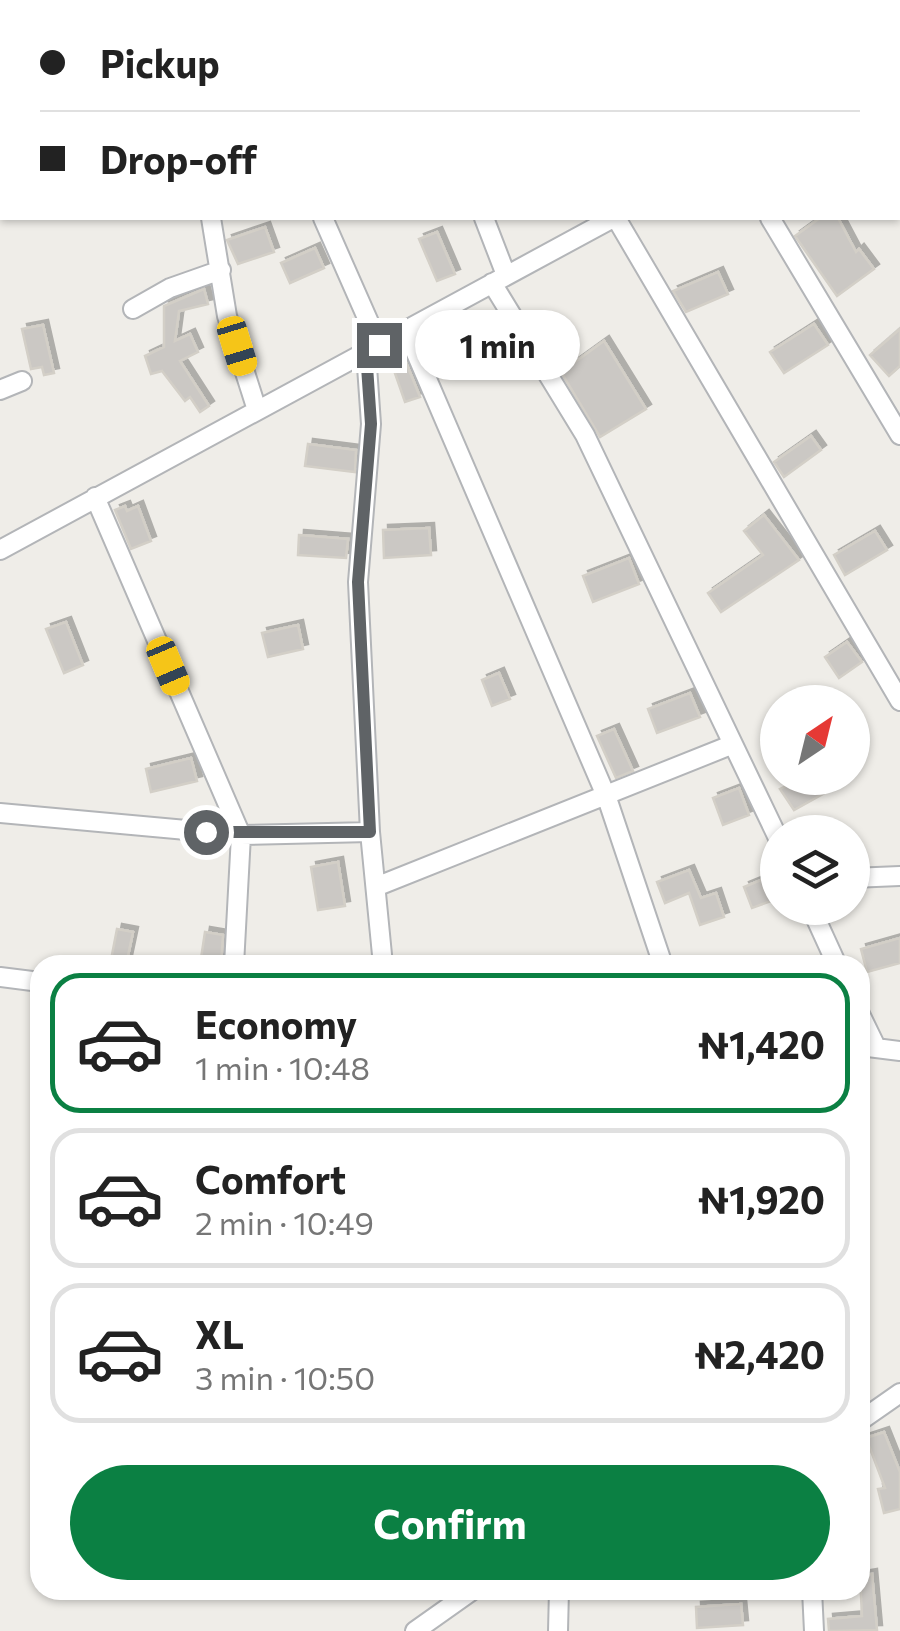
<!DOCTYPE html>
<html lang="en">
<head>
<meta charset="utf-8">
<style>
	body { margin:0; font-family:Commissioner,sans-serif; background:#f6f6f6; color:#222; height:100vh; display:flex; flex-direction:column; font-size:38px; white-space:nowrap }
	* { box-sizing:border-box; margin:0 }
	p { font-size:32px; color:#767676 }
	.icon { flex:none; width:55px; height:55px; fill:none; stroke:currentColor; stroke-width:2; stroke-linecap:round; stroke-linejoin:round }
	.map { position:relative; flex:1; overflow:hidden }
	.side { position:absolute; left:30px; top:955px; width:840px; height:645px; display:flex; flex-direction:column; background:#fff; border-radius:30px; box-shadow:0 2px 8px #0004 }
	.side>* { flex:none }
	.top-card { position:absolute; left:0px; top:0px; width:900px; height:220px; box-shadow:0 2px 8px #0004; display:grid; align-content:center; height:220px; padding:0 40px; background:#fff }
	.needle { width:65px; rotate:35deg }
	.tools { position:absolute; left:760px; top:685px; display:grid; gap:20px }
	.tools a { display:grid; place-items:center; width:110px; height:110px; border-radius:50%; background:#fff; box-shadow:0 2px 8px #0004; font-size:50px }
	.end { position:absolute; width:45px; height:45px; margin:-22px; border:12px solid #5f6366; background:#fff; box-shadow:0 0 0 5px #fff }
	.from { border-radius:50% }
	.bubble { position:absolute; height:70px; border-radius:35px; background:#fff; box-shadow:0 2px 8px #0004; font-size:32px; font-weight:700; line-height:70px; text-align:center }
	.car { position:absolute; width:30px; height:60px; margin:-30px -15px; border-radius:12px; box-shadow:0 0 8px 2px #0007; background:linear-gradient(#f5c518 24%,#345 0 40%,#f5c518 0 76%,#345 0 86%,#f5c518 0) }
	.top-card b { display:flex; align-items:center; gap:35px; height:95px; font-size:38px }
	.top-card b+b { border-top:2px solid #e0e0e0 }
	.top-card i { width:25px; height:25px; background:#222 }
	ul { padding:18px 0 0; list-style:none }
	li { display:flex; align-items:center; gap:30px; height:140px; margin:0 20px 15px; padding:0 20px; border:5px solid #e0e0e0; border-radius:30px }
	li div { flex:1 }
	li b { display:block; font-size:38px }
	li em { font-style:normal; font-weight:700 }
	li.active { border-color:#0b8043 }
	li>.icon { width:90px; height:90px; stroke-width:1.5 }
	.primary-button { display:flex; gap:20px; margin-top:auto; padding:20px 40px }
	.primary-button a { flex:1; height:115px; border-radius:60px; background:#0b8043; color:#fff; font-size:40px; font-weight:700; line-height:115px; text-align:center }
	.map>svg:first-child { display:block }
	.building { fill:#cbc8c4; stroke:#d3cfc7; stroke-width:2.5; filter:url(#shadow) }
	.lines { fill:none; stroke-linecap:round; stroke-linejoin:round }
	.minor-casing { stroke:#b3b5b8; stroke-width:22 }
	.minor { stroke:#fff; stroke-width:18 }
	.route { stroke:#5f6366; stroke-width:12 }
</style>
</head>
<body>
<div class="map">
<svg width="900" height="1631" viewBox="0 0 900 1631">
	<defs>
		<filter id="shadow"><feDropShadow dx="5" dy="-5" stdDeviation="0" flood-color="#0004"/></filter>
	</defs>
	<rect width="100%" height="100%" fill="#efede8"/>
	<path class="building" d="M 820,218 L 838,218 L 856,252 L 859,249 L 874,269 L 837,296 L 795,236 Z
		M 265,227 L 274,252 L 238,264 L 227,240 Z
		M 437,232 L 455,274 L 437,281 L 419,239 Z
		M 315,248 L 324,268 L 290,283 L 281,263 Z
		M 718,272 L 728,294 L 686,312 L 673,291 Z
		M 204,289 L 208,304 L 179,311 L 175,341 L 190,334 L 198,352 L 180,361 L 209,406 L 200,412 L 190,397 L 185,401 L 162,371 L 151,374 L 145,356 L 164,347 L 164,306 Z
		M 814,324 L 828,345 L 784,373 L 770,352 Z
		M 43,325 L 54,373 L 44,375 L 42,367 L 31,369 L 22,329 Z
		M 900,329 L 900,366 L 889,376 L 870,355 Z
		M 604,341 L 646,409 L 600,437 L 561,372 Z
		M 403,355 L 420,397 L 405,402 L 390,359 Z
		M 811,436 L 821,450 L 784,477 L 774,462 Z
		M 308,444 L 356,450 L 355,472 L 305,466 Z
		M 125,506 L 127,511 L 138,506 L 151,541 L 131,549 L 115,510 Z
		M 764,515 L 799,560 L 721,612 L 708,593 L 763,555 L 744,531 Z
		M 429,528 L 431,555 L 384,558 L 383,530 Z
		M 875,531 L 887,550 L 845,575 L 834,555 Z
		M 299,535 L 348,539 L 346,558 L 298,555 Z
		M 629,558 L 639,584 L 593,602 L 583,576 Z
		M 66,622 L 83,665 L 64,673 L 46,629 Z
		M 298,625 L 303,649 L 268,657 L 262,633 Z
		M 847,642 L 862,662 L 839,678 L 825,657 Z
		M 499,673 L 510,699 L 492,706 L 482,680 Z
		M 690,693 L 700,717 L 657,733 L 648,709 Z
		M 614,729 L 633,771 L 616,778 L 597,736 Z
		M 191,758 L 197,781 L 151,792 L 146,769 Z
		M 802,778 L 823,778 L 830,790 L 794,810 L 780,789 Z
		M 739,788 L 749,815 L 723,825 L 713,798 Z
		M 338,862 L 345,906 L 318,910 L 311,867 Z
		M 689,870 L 701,898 L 716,893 L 724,917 L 700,925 L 689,893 L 665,903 L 657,882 Z
		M 771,876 L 777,890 L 768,894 L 771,901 L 752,908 L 744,887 Z
		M 117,929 L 133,932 L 126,965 L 110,965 Z
		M 205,932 L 223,935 L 221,965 L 200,965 Z
		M 900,938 L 900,963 L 867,972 L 861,949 Z
		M 884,1432 L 900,1472 L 900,1509 L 884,1513 L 878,1489 L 885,1488 L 866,1438 Z
		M 872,1574 L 877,1630 L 829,1631 L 828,1619 L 862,1616 L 860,1576 Z
		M 741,1604 L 743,1625 L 697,1628 L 696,1607 Z"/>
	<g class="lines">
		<defs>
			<path id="minor" d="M 115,0 L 116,2
				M 245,0 L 246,2
				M 414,0 L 415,2
				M 682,0 L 683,2
				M 812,0 L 813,2
				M 898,57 L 900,56
				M 898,154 L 900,158
				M 211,218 L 227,316 L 256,407
				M 323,218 L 379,345
				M 484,218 L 506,275
				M 616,218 L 900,701
				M 770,218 L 900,435
				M 492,283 L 585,435 L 778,838
				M 133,309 L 170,288 L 221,270
				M 406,330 L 607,798 L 663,965
				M 366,352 L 371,424 L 358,582 L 370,832 L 383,965
				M 0,390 L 22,381
				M 95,497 L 241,835 L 234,965
				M 0,550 L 613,218
				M 0,813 L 241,835 L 370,832
				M 852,878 L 900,876
				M 378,886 L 731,745
				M 811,908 L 837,965
				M 0,977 L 40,982
				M 860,1014 L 876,1047
				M 860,1046 L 900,1051
				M 860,1421 L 900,1393
				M 812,1590 L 814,1631
				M 415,1631 L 473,1590
				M 558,1631 L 559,1590"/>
		</defs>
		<use href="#minor" class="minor-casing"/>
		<use href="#minor" class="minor"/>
	</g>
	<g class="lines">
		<path class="route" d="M 206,832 L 370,832 L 358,582 L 371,424 L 366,352 L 379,345"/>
	</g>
</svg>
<div class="tools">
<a><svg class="needle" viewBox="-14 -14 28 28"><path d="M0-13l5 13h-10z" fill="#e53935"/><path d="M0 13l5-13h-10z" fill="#767676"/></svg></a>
<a><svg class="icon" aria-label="layers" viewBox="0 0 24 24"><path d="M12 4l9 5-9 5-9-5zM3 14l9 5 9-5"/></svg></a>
</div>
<i class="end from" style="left:206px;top:832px"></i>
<i class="end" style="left:379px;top:345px"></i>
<div class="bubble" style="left:415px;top:310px;width:165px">1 min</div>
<i class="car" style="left:237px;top:346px;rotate:163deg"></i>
<i class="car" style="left:168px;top:666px;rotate:157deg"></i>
<div class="top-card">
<b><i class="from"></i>Pickup</b>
<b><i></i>Drop-off</b>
</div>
<section class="side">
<ul>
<li class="active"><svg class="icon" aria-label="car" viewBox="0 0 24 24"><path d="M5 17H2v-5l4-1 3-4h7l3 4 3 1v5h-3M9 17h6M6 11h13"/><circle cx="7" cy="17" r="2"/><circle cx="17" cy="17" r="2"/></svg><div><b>Economy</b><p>1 min · 10:48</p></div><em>₦1,420</em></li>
<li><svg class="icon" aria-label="car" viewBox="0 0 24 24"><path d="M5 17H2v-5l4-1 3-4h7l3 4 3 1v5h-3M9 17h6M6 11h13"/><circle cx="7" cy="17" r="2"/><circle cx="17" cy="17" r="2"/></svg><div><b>Comfort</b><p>2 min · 10:49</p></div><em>₦1,920</em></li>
<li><svg class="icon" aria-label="car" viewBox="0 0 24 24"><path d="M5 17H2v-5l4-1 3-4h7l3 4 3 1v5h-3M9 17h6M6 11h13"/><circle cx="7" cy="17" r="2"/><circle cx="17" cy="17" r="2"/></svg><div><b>XL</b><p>3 min · 10:50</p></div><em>₦2,420</em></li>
</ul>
<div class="primary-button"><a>Confirm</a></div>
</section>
</div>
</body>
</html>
